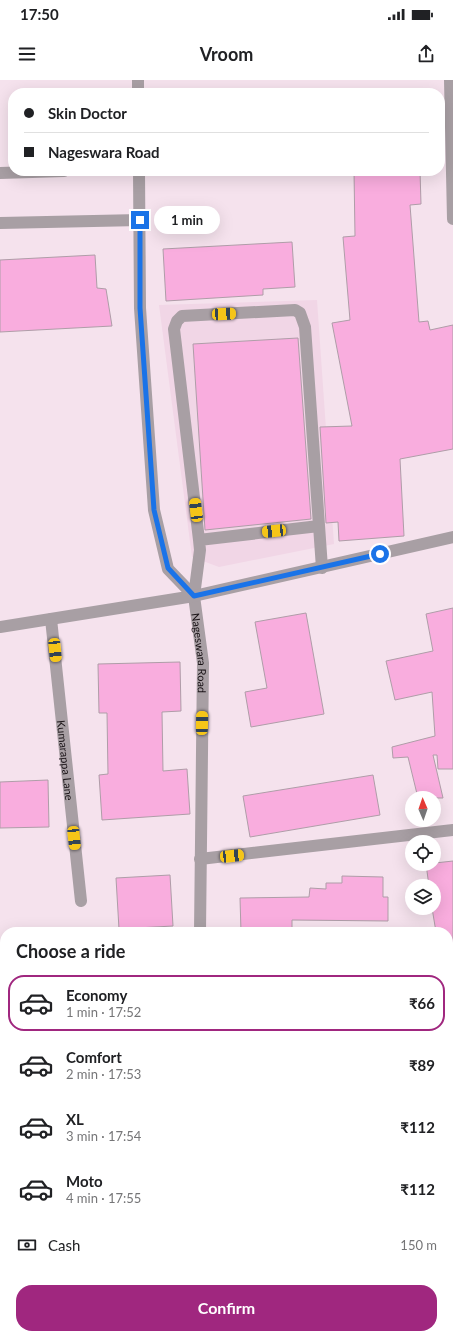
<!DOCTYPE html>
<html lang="en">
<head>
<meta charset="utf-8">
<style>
	body { margin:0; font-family:Lato,sans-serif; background:#f2f2f2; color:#202124; height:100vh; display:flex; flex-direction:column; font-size:15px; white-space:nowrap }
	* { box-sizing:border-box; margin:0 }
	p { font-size:13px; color:#757577 }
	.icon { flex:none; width:22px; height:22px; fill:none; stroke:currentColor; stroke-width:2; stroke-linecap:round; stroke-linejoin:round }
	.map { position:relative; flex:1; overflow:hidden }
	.side { position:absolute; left:0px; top:847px; width:453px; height:412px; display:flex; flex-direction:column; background:#fff; border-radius:16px 16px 0 0; box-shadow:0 4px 16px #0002 }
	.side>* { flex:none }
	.guide { position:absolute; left:8px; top:8px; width:437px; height:88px; border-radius:16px; box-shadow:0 4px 16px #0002; display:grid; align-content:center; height:88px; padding:0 16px; background:#fff }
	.needle { width:26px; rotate:358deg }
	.fabs { position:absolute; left:405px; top:711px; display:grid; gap:8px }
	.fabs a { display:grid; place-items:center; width:36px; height:36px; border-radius:50%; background:#fff; box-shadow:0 4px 16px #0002; font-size:20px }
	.end { position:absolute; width:18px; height:18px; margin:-9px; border:5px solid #1a73e8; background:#fff; box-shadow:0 0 0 2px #fff }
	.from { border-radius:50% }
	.bubble { position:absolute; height:28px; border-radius:14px; background:#fff; box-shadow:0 4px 16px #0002; font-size:13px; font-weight:700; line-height:28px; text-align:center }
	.car { position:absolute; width:12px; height:24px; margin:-12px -6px; border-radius:5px; box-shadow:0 0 3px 1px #0007; background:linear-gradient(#f5c518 24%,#345 0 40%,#f5c518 0 76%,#345 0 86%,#f5c518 0) }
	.guide b { display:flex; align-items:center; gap:14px; height:38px; font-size:15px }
	.guide b+b { border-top:1px solid #e0e0e0 }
	.guide i { width:10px; height:10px; background:#202124 }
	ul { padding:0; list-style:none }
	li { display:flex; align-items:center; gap:12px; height:56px; margin:0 8px 6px; padding:0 8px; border:2px solid transparent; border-radius:16px }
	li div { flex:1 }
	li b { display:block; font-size:15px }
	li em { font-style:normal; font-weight:700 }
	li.selected { border-color:#a0277f }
	li>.icon { width:36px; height:36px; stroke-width:1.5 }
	h2 { padding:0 16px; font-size:18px; line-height:48px }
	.pay { display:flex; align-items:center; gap:10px; height:44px; padding:0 16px; font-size:15px }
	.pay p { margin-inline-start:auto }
	.action { display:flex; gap:8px; margin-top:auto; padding:8px 16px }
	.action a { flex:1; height:46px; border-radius:16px; background:#a0277f; color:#fff; font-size:16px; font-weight:700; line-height:46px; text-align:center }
	.status { display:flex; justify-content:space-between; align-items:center; height:28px; padding:0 20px; background:#fff; direction:ltr }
	.status svg { height:11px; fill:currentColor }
	header { display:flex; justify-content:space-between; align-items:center; height:52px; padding:0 16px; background:#fff; font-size:18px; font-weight:700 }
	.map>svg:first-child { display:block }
	.built { fill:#f1d6e6 }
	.building { fill:#f9adde; stroke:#af9da8 }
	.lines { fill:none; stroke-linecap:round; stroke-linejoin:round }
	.service { stroke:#a89fa4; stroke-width:12 }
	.minor { stroke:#a89fa4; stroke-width:12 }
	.route { stroke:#1a73e8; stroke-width:5 }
	.labels { text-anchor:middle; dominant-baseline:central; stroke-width:3; stroke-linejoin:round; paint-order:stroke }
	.street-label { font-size:11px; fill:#181115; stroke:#f5e2ed }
</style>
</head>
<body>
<div class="status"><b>17:50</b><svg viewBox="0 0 49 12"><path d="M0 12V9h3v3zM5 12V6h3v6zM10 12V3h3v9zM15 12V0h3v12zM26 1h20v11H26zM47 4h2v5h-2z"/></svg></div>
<header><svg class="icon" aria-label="menu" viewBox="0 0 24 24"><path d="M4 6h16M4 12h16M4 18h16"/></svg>Vroom<svg class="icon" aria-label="share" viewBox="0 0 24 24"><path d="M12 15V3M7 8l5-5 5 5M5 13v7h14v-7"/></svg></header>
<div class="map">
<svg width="453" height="1259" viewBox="0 0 453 1259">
	<rect width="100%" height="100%" fill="#f5e2ed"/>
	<path class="built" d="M 317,220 L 334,464 L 219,487 L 192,477 L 159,225 Z"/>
	<path class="building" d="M 354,91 L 420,91 L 421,124 L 410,125 L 419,242 L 428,241 L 430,250 L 453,245 L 453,369 L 400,379 L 404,456 L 339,461 L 338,442 L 326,443 L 320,347 L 352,346 L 332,243 L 350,240 L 343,157 L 355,156 Z
		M 292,162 L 295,207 L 263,209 L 263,215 L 166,221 L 163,169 Z
		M 95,175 L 97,208 L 106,209 L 112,246 L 0,252 L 0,180 Z
		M 298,258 L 311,439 L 205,450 L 193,264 Z
		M 453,528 L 453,689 L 438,689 L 437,675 L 433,675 L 443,718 L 418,718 L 408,677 L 393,678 L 392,667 L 435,656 L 432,612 L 395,620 L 386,581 L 433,571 L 426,534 Z
		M 306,533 L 324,634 L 251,647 L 245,612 L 267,608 L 255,542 Z
		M 180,582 L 181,631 L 162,632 L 163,691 L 187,689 L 190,734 L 102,740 L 99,695 L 108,694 L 107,633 L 99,633 L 98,584 Z
		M 373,695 L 380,735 L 250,757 L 243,716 Z
		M 48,700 L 49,747 L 0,748 L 0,702 Z
		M 453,781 L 453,886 L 448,886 L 448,852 L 436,852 L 432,828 L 434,828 L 434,806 L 429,806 L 426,784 Z
		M 170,795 L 173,846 L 119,849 L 116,798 Z
		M 342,796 L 383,797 L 383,817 L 388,817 L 388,841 L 292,840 L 292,852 L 241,852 L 240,818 L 309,817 L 310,808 L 326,809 L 326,803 L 342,803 Z"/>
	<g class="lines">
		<path class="service" d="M 199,460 L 319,446
			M 194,516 L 200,470 L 199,460 L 174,249 L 177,241 L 182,236 L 295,230 L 300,233 L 305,247 L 322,488"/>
		<g class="minor">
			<path d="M 138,0 L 138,13"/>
			<path d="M 450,0 L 453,139"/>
			<path id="s1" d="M 139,91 L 140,228 L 154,430 L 168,489 L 194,516 L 203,583 L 200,852"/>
			<path d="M 0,93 L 64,91"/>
			<path d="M 0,143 L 140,140"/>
			<path id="s2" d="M 51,539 L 81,821"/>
			<path d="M 0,547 L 194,516 L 453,457"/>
			<path d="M 200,779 L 453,750"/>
			<path d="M 0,1008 L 5,1007"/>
			<path d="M 448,1025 L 453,1025"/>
			<path d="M 199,1254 L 199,1259"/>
			<path d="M 434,1254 L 434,1259"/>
		</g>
	</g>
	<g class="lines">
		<path class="route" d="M 140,140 L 140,228 L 154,430 L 168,488 L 194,516 L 380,474"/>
	</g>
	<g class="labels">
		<g class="street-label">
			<text stroke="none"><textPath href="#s1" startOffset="495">Nageswara Road</textPath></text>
			<text stroke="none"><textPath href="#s2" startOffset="142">Kumarappa Lane</textPath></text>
		</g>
	</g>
</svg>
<div class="fabs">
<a><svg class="needle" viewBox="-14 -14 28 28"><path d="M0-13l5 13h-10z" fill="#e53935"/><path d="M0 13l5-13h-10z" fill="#757577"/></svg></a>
<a><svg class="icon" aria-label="locate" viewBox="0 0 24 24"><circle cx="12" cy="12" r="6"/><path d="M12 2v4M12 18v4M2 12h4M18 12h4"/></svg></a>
<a><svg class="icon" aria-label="layers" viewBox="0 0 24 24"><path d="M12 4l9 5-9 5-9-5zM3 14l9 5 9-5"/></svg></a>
</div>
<i class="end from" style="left:380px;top:474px"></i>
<i class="end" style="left:140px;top:140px"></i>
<div class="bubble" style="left:154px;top:126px;width:66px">1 min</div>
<i class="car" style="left:224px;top:234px;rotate:87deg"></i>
<i class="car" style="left:196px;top:430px;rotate:353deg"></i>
<i class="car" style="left:274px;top:451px;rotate:264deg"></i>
<i class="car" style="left:55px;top:570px;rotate:174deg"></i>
<i class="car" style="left:202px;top:643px;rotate:1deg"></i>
<i class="car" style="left:74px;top:758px;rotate:174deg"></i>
<i class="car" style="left:232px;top:776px;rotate:84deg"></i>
<div class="guide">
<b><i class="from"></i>Skin Doctor</b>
<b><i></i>Nageswara Road</b>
</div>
<section class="side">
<h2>Choose a ride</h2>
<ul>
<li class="selected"><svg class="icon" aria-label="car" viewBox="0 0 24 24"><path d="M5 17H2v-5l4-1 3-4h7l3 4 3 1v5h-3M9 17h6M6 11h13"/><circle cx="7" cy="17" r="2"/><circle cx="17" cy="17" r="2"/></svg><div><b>Economy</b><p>1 min · 17:52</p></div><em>₹66</em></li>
<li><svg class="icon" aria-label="car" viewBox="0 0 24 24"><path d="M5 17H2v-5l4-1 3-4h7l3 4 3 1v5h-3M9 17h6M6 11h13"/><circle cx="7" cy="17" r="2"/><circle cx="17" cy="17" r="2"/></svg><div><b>Comfort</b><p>2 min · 17:53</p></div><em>₹89</em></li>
<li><svg class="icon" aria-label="car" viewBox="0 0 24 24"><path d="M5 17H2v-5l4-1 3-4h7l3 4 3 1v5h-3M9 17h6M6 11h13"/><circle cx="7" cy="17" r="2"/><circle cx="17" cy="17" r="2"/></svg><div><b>XL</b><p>3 min · 17:54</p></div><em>₹112</em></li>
<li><svg class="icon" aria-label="car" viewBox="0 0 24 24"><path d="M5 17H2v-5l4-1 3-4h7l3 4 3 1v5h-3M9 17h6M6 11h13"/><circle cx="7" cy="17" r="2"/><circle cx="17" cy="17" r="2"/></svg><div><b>Moto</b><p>4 min · 17:55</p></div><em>₹112</em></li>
</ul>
<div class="pay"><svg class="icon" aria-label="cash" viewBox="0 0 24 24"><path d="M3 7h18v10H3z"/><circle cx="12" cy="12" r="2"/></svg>Cash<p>150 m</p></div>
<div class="action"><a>Confirm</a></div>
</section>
</div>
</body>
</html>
